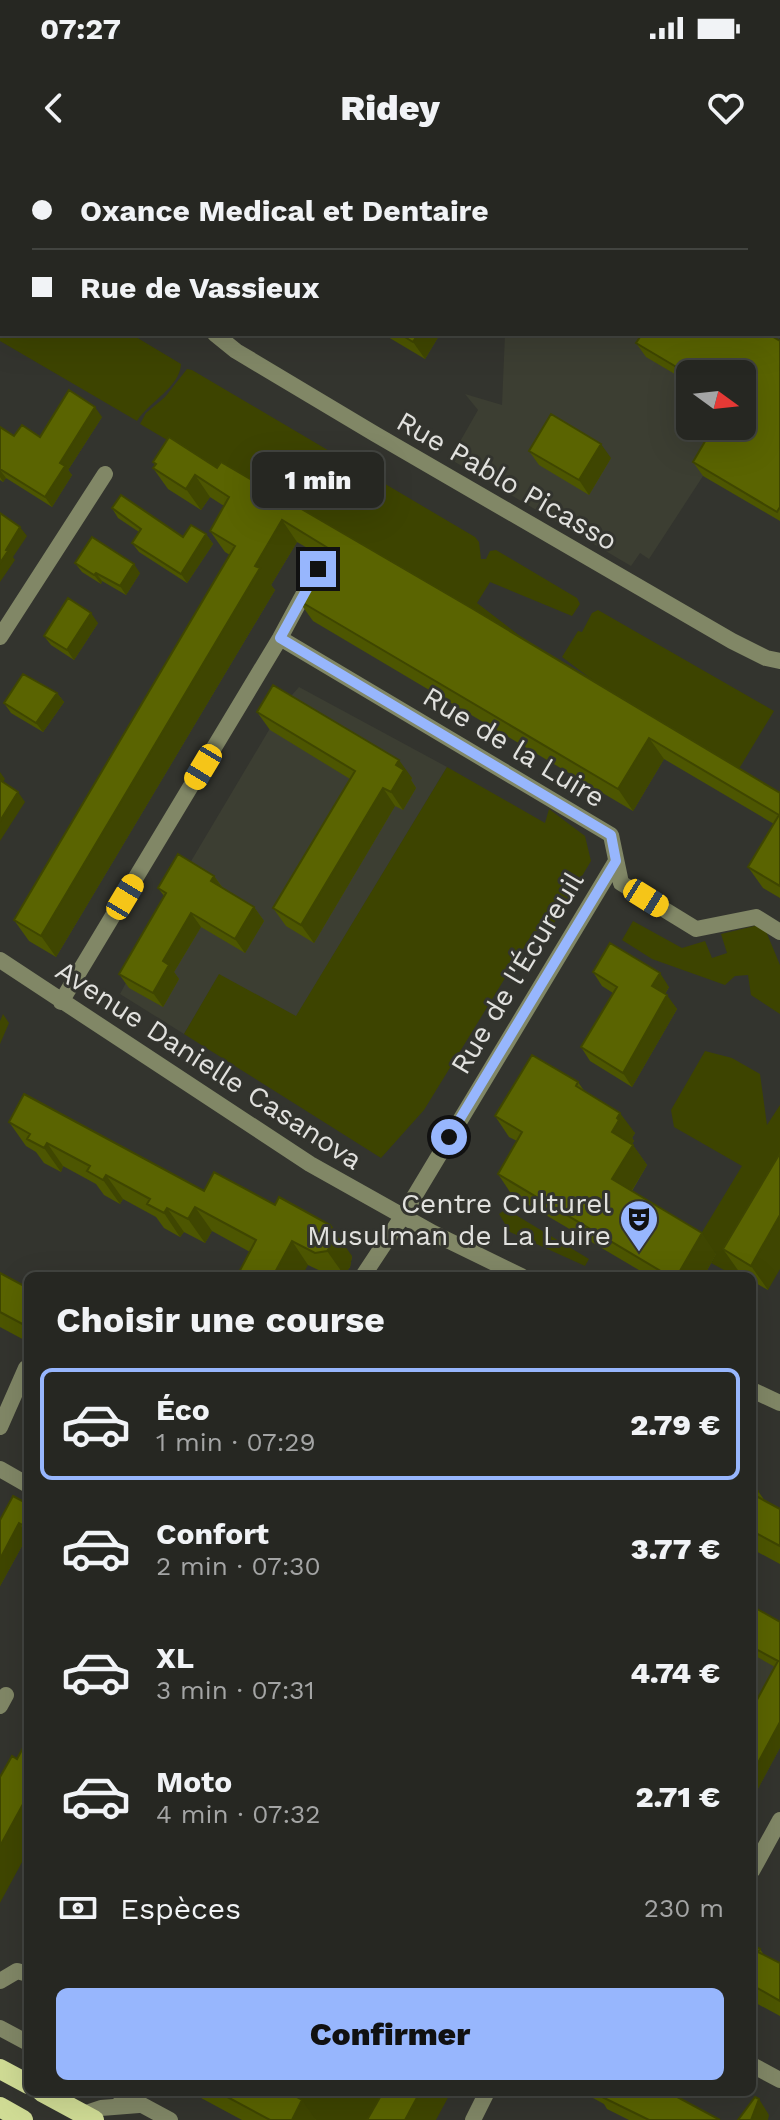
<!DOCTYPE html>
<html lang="fr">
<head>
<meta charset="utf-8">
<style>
	body { margin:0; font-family:"Work Sans",sans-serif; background:#32332f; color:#f1f3f6; height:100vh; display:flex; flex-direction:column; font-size:30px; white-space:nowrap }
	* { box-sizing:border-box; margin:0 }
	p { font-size:26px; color:#a4a5a5 }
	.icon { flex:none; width:44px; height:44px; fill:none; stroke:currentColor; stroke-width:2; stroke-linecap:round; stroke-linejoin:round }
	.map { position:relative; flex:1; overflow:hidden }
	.drawer { position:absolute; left:24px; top:1112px; width:732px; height:824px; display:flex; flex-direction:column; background:#262722; border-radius:12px; box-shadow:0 8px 32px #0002,0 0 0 2px #424440 }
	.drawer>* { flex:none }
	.hud { position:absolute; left:0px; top:0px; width:780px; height:176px; box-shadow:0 8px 32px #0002,0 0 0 2px #424440; display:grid; align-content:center; height:176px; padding:0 32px; background:#262722 }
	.needle { width:52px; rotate:105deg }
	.fabs { position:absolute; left:676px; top:200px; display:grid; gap:16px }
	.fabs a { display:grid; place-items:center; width:80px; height:80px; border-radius:12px; background:#262722; box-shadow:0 8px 32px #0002,0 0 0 2px #424440; font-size:40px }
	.end { position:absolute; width:36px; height:36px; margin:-18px; border:10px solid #97b6fd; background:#111; box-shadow:0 0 0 4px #111 }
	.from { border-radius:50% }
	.bubble { position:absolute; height:56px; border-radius:12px; background:#262722; box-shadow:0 8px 32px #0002,0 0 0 2px #424440; font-size:26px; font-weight:800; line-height:56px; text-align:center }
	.car { position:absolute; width:24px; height:48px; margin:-24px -12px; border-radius:10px; box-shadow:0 0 6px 2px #0007; background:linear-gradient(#f5c518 24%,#345 0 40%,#f5c518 0 76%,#345 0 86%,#f5c518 0) }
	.hud b { display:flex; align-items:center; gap:28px; height:76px; font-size:30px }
	.hud b+b { border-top:2px solid #424440 }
	.hud i { width:20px; height:20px; background:#f1f3f6 }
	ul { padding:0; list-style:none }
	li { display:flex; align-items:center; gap:24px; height:112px; margin:0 16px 12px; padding:0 16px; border:4px solid transparent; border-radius:12px }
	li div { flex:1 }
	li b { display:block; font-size:30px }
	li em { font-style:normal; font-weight:800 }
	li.on { border-color:#97b6fd }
	li>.icon { width:72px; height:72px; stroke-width:1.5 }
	h2 { padding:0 32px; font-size:36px; line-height:96px }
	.pay { display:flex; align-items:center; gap:20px; height:88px; padding:0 32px; font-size:30px }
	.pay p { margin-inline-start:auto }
	.cta { display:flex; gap:16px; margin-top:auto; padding:16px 32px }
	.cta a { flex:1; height:92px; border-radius:12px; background:#97b6fd; color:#111; font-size:32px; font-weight:800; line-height:92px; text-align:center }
	.status { display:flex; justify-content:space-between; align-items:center; height:56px; padding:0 40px; background:#262722; direction:ltr }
	.status svg { height:22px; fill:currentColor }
	header { display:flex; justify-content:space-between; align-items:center; height:104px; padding:0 32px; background:#262722; font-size:36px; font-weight:800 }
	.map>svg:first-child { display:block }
	.built { fill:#3c3e32 }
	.green { fill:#3d4400 }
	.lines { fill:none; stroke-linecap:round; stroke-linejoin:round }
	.street { stroke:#818766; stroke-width:16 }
	.primary { stroke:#d0dc95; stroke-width:20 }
	.wall { fill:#4d5601 }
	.shaded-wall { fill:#3f4601 }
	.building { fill:#5a6401; stroke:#3f4601; stroke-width:2 }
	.route { stroke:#97b6fd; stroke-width:10 }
	.labels { text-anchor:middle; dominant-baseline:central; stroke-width:6; stroke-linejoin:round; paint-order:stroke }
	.street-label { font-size:28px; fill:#e1e1de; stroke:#33342e }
	.poi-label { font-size:28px; fill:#e1e1de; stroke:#33342e; text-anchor:end }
</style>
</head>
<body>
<div class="status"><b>07:27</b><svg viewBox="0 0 49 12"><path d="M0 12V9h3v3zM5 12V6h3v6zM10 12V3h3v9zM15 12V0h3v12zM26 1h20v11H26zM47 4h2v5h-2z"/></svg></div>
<header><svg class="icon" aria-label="back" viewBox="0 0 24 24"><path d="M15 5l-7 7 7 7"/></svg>Ridey<svg class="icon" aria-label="heart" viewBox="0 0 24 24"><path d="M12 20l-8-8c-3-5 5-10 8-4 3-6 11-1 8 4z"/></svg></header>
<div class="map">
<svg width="780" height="1960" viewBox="0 0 780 1960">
	<rect width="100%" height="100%" fill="#33342e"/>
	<path class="built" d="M 778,21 L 780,277 L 742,214 L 690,214 L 690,266 L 732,266 L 703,316 L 649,399 L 640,393 L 631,406 L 450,299 L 478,250 L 465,234 L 502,245 L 505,174 L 778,174 Z
		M 299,527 L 447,607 L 296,857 L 219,815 L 184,874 L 120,834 L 187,708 L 285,543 Z
		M 752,1454 L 780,1469 L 780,1588 L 752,1640 Z"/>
	<path class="green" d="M 0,97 L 2,174 L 131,174 L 181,204 C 180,227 149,242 137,261 L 0,181 Z
		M 187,209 L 192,210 L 475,377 L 479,382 L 481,399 L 486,399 L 490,391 L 496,390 L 577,438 L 580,444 L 572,456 L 490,422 L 477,443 L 589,529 L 140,264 L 146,253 L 165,237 Z
		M 598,450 L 774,551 L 734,617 L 639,555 L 562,497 L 578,471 L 582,472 L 592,453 Z
		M 447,607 L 545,663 L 549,649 L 585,676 L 591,701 L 550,770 L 534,771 L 424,950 L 381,998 L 184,874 L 219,814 L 296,856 Z
		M 633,761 L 682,788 L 705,781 L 712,798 L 727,793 L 721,774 L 763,764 L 780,805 L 780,854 L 751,835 L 748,815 L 735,816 L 725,825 L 652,799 L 622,780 Z
		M 705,891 L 732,898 L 760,914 L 767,965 L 780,945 L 780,1040 L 737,1114 L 738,1116 L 721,1116 L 724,1110 L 711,1103 L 716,1094 L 699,1077 L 742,1006 L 674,967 L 671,950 Z
		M 506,1049 L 589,1099 L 585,1106 L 510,1072 L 499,1054 Z
		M 259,1932 L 413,1932 L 398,1960 L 311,1960 Z"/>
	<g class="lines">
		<path class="street" d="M 320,2 L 322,0
			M 0,34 L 2,35
			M 215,174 L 236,191 L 375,274 L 732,481 L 766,498 L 780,501
			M 0,477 L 105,314
			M 280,478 L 611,675 L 621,723 L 696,769 L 756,757 L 780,772
			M 0,800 L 310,1004 L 433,1073 L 521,1116
			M 61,842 L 280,478 L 309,424
			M 363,1116 L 402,1057 L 616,701
			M 752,1230 L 780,1243
			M 0,1267 L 26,1208 L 28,1210
			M 0,1309 L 28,1325
			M 0,1546 L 6,1535
			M 752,1711 L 780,1660
			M 0,1821 L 17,1811 L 28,1814
			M 0,1868 L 28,1883
			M 752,1905 L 780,1920
			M 118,1932 L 170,1960
			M 83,1954 L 101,1948 L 139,1945
			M 473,1960 L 487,1932"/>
		<path class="primary" d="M 0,1909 L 28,1924
			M 42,1932 L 94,1960
			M 0,1947 L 23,1960"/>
	</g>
	<path class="wall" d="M 3,0 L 134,0 L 135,2 L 6,2 Z
		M 428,0 L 497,0 L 498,2 L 432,2 Z
		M 383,174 L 440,174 L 425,199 Z
		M 780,181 L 780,361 L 703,316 L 693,302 L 742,266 L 742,214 L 690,214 L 690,223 L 646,197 L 636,183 Z
		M 102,257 L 68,310 L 72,315 L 52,347 L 6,318 L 3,322 L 0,320 L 0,267 L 14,276 L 40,277 Z
		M 529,291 L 611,298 L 589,335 L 539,305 Z
		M 153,302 L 217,308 L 780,633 L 780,738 L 763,728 L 748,707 L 774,664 L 664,599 L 633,651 L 313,461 L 298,440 L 323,397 L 297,382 L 271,425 L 275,430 L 56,797 L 29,781 L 14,760 L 230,395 L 225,392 L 210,371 L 224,346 L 210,337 L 201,350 L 168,329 L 153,308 L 155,305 Z
		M 112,348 L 183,377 L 206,374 L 213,384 L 187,423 L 139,392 L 132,383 L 139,372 L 118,358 Z
		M 75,403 L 140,413 L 126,435 L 102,421 L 101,424 L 82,412 Z
		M 98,463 L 74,500 L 51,485 L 44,476 Z
		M 57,533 L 64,542 L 43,572 L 11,553 L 4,543 Z
		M 257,552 L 412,618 L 411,620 L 416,628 L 403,650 L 395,646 L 314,783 L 286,766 L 273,748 L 350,619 L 270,570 Z
		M 214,716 L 223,728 L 254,747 L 264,761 L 245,793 L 201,767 L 174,812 L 179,819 L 163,847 L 129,828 L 119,814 L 164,736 L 158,728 Z
		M 593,812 L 669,827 L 665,834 L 677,849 L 632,927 L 590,901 L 581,887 L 613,833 L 602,826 Z
		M 578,922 L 585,932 L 635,973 L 632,978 L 634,981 L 632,984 L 647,1005 L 632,1031 L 716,1094 L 704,1116 L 649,1116 L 512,1035 L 498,1014 L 517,981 L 509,977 L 495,956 Z
		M 9,962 L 204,1031 L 352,1096 L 350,1107 L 344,1115 L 331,1116 L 308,1105 L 250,1092 L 212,1071 L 205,1083 L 184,1072 L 180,1077 L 164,1068 L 156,1057 L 123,1039 L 120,1044 L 104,1035 L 96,1024 L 63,1006 L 61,1012 L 44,1003 L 36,992 L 26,986 Z
		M 780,993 L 768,1130 L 752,1121 L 752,1116 L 745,1116 L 740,1113 L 723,1089 Z
		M 0,1113 L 28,1128 L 28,1182 L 0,1167 Z
		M 752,1328 L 758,1331 L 765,1341 L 780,1349 L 780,1404 L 752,1389 Z
		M 28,1344 L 28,1375 L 0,1426 L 0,1360 Z
		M 752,1446 L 780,1462 L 780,1588 L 775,1507 L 752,1494 Z
		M 752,1785 L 760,1789 L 764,1795 L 780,1803 L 780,1856 L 752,1841 Z
		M 190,1932 L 288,1932 L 316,1960 L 242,1960 Z
		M 582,1932 L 668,1932 L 720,1960 L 629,1960 L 607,1949 L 604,1944 Z"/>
	<path class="shaded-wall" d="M 267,0 L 292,0 L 290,2 L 265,2 Z
		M 473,0 L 497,0 L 498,2 L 472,2 Z
		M 418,174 L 440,174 L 425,199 L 413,182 Z
		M 95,247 L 102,257 L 68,310 L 72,315 L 52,347 L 45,337 L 60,303 Z
		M 601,284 L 611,298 L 589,335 L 579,320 Z
		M 0,310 L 6,318 L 3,322 L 0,317 Z
		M 195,315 L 210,337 L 201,350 L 186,329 Z
		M 282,360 L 297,382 L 271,425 L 275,430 L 56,797 L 41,776 Z
		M 20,367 L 27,376 L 13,397 L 15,400 L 0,422 L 0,403 L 6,390 Z
		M 206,374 L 213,384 L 187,423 L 181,414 Z
		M 134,404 L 140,413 L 126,435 L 120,426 Z
		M 96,413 L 102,421 L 101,424 L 94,415 Z
		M 91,453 L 98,463 L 74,500 L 67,490 Z
		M 57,533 L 64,542 L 43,572 L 36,563 Z
		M 649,578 L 664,599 L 633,651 L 618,629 Z
		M 399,600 L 412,618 L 411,620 L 416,628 L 403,650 L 391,632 L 396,605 Z
		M 0,612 L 5,619 L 1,625 L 0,624 Z
		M 383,628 L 395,646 L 314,783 L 301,765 Z
		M 18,632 L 25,642 L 0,681 L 0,661 Z
		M 214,716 L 224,730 L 211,721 Z
		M 254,747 L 264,761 L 245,793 L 235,779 Z
		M 191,753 L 201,767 L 174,812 L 179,819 L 163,847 L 153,833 L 163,801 Z
		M 660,813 L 669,827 L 661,840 L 652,826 Z
		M 667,835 L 677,849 L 632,927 L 623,913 Z
		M 3,854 L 9,863 L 0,884 L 0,861 Z
		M 620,953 L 635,973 L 632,978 L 634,981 L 626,993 L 612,972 Z
		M 47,983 L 63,1006 L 61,1012 L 44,988 Z
		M 633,985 L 647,1005 L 626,1040 L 612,1019 Z
		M 106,1015 L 123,1039 L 120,1044 L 103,1020 Z
		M 195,1047 L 212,1071 L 205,1083 L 188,1059 Z
		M 167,1048 L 184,1072 L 180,1077 L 164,1053 Z
		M 780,1055 L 780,1109 L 768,1130 L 751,1106 Z
		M 335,1072 L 352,1096 L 350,1107 L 344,1115 L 327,1091 Z
		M 702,1073 L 716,1094 L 704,1116 L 677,1116 Z
		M 292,1081 L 308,1105 L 302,1116 L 273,1116 Z
		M 19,1363 L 28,1375 L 0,1426 L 0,1399 Z
		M 780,1562 L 780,1588 L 752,1640 L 752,1614 Z
		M 28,1635 L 28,1691 L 0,1743 L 0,1686 Z
		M 420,1932 L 451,1932 L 436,1960 L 405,1960 Z
		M 759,1939 L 769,1955 L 768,1960 L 751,1960 Z
		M 302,1940 L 316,1960 L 292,1960 Z"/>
	<path class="building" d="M 21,0 L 131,0 L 130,2 L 25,2 Z
		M 212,0 L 267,0 L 265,2 L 211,2 Z
		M 747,0 L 780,0 L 780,127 L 778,126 L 778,2 L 746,2 Z
		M 400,174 L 418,174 L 413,182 Z
		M 642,174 L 768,174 L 780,181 L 780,347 L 777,352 L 693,302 L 714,266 L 742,266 L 742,214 L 690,215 L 636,183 Z
		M 69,230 L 95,247 L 60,303 L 65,306 L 45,337 L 0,309 L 0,267 L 14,276 L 22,265 L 40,277 Z
		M 551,254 L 601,284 L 579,320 L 529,291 Z
		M 169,277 L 217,308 L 221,302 L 473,449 L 780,633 L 780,726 L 748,707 L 779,655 L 649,578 L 618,629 L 298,440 L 328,388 L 282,360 L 255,406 L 260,408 L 41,776 L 14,760 L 235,386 L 210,371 L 229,337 L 195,315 L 186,329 L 153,308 L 156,304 L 153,302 Z
		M 121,335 L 183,377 L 191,365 L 206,374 L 181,414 L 132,383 L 141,369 L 112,348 Z
		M 0,353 L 20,367 L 6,390 L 8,391 L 0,403 Z
		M 92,377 L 134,404 L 120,426 L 96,413 L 94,415 L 75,403 Z
		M 68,438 L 91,453 L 67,490 L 44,476 Z
		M 23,514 L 57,533 L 36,563 L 4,543 Z
		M 273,525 L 399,600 L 396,605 L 404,610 L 391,632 L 383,628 L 301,765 L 273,748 L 355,611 L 257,552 Z
		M 0,620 L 18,632 L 0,661 Z
		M 178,694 L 214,716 L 211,721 L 254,747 L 235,779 L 191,753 L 163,801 L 169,805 L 153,833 L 119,814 L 166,733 L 158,728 Z
		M 610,783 L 660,813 L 652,826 L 667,835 L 623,913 L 581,887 L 617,827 L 593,812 Z
		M 532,895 L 578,922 L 576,926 L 620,953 L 617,958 L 619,960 L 612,972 L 633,985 L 612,1019 L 702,1073 L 677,1116 L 669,1116 L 498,1014 L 522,972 L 495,956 Z
		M 24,934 L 204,1031 L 214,1012 L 275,1045 L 279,1037 L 330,1065 L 335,1072 L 333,1083 L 327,1091 L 315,1093 L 292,1081 L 273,1116 L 237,1116 L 256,1080 L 195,1047 L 188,1059 L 167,1048 L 164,1053 L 147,1044 L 150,1039 L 106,1015 L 103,1020 L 87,1011 L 90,1006 L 47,983 L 44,988 L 27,979 L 30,974 L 9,962 Z
		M 780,993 L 780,1055 L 751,1106 L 723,1089 Z
		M 0,1113 L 28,1128 L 28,1167 L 0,1152 Z
		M 752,1328 L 758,1331 L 756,1336 L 780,1349 L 780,1386 L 752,1371 Z
		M 13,1336 L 28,1344 L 28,1368 L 19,1363 L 0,1399 L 0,1360 Z
		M 752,1446 L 780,1462 L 780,1562 L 752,1614 L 752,1549 L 778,1501 L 752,1487 Z
		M 23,1588 L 28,1591 L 28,1635 L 0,1686 L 0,1617 L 12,1596 L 17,1599 Z
		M 752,1785 L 760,1789 L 758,1792 L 780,1803 L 780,1841 L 752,1825 Z
		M 218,1932 L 288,1932 L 302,1940 L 292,1960 L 270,1960 Z
		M 383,1932 L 420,1932 L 405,1960 L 367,1960 Z
		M 597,1932 L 668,1932 L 720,1960 L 649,1960 L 596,1934 Z
		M 755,1937 L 759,1939 L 751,1960 L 738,1960 Z"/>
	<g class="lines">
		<path class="route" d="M 318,409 L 280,478 L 611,675 L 616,701 L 449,977"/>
	</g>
	<defs>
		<symbol id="theatre-pin" viewBox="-11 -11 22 30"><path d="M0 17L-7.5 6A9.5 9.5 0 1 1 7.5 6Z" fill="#97b6fd" stroke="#33342e"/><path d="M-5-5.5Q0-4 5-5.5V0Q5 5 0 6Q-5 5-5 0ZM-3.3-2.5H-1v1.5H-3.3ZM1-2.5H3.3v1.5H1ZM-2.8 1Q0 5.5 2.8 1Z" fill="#111"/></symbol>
	</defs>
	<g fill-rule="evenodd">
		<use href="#theatre-pin" x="617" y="1037" width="44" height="60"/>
	</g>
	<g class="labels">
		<g class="street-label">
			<text transform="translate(507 321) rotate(30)">Rue Pablo Picasso</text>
			<text transform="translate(514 587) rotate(31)">Rue de la Luire</text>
			<text transform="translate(517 813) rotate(-59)">Rue de l'Écureuil</text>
			<text transform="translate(209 905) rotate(33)">Avenue Danielle Casanova</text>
		</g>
		<g class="poi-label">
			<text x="611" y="1043">Centre Culturel<tspan x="611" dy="32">Musulman de La Luire</tspan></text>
		</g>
	</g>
</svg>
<div class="fabs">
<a><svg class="needle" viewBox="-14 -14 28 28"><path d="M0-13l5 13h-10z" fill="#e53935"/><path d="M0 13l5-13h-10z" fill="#a4a5a5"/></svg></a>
</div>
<i class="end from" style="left:449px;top:977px"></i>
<i class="end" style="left:318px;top:409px"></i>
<div class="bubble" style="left:252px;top:292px;width:132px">1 min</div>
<i class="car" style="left:203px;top:607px;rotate:211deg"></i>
<i class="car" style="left:125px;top:737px;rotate:31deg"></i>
<i class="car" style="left:646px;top:738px;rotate:122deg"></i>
<div class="hud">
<b><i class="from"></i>Oxance Medical et Dentaire</b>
<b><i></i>Rue de Vassieux</b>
</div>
<section class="drawer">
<h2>Choisir une course</h2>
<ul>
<li class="on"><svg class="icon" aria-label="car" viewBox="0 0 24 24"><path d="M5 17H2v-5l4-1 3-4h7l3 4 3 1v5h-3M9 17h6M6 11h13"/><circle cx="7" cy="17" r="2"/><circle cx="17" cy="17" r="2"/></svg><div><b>Éco</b><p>1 min · 07:29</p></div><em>2.79 €</em></li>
<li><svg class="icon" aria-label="car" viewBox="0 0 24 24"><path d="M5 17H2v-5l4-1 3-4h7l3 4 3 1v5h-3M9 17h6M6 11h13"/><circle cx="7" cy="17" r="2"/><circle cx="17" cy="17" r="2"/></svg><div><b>Confort</b><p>2 min · 07:30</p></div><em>3.77 €</em></li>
<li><svg class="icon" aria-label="car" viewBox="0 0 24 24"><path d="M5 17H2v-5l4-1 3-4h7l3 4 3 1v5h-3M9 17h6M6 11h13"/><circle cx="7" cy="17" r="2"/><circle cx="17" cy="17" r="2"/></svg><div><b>XL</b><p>3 min · 07:31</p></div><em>4.74 €</em></li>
<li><svg class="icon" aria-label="car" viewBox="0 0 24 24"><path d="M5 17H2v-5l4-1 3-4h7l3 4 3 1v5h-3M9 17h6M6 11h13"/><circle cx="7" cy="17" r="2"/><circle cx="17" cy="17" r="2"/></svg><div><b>Moto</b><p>4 min · 07:32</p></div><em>2.71 €</em></li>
</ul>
<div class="pay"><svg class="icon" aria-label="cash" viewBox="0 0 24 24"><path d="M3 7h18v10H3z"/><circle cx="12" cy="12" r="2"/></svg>Espèces<p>230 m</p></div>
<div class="cta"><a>Confirmer</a></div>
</section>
</div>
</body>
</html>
